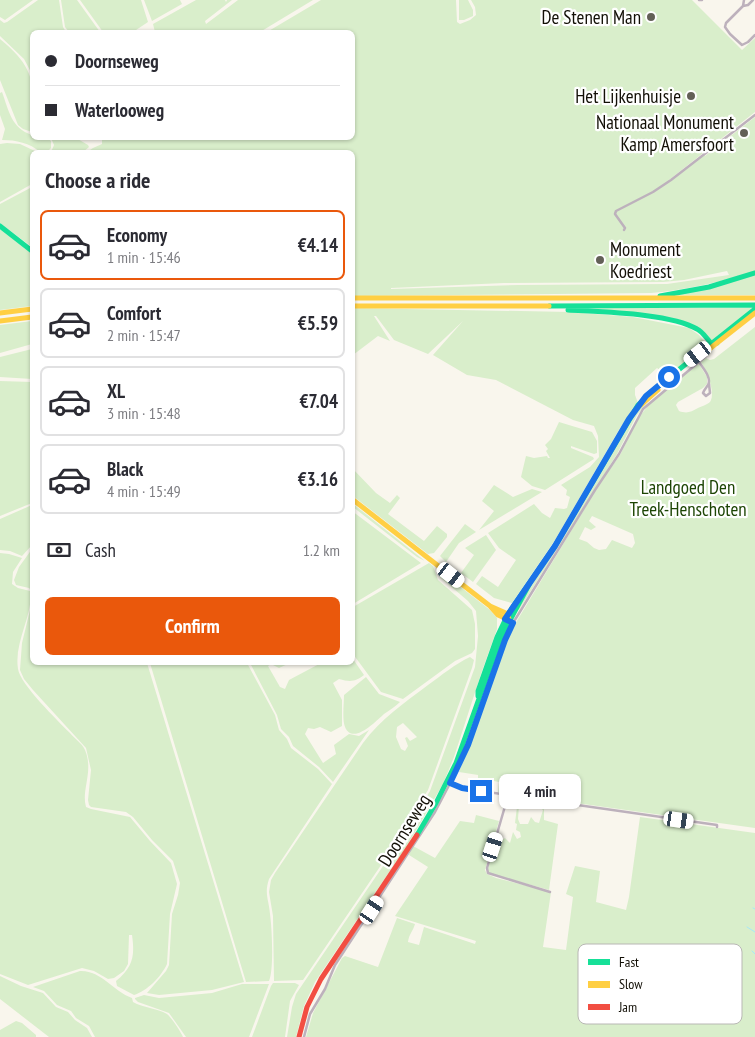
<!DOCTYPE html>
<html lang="en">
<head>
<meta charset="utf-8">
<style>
	body { margin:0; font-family:"PT Sans Narrow",sans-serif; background:#f7f7f7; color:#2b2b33; height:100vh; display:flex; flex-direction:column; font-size:19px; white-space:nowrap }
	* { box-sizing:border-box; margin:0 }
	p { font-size:16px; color:#7c7c81 }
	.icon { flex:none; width:28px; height:28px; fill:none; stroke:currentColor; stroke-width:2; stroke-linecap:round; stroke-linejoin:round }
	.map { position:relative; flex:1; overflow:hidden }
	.details { position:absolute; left:30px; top:150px; width:325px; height:515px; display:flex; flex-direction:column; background:#fff; border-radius:8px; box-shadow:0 1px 4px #0004 }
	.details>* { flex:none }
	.guide { position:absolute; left:30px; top:30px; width:325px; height:110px; border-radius:8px; box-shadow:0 1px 4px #0004; display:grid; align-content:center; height:110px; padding:0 15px; background:#fff }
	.end { position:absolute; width:22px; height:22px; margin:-11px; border:6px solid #1a73e8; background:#fff; box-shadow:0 0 0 2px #fff }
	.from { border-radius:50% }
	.bubble { position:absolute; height:35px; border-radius:8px; background:#fff; box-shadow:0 1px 4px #0004; font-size:16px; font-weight:600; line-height:35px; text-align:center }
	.car { position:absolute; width:15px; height:30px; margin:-15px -8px; border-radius:6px; box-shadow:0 0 4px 1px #0007; background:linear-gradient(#fff 24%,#345 0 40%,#fff 0 76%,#345 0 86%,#fff 0) }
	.guide b { display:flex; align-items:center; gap:18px; height:48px; font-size:19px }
	.guide b+b { border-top:1px solid #e1e1e2 }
	.guide i { width:12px; height:12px; background:#2b2b33 }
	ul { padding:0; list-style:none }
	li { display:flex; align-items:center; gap:15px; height:70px; margin:0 10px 8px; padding:0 5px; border:2px solid #e1e1e2; border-radius:8px }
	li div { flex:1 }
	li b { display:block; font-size:19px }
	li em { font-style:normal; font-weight:600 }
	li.active { border-color:#ea580c }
	li>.icon { width:45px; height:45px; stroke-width:1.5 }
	h2 { padding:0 15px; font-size:22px; line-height:60px }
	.pay { display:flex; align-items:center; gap:12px; height:55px; padding:0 15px; font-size:19px }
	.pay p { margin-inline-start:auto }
	.button { display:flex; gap:10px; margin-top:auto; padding:10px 15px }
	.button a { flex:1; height:58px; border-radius:8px; background:#ea580c; color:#fff; font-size:20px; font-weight:600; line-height:58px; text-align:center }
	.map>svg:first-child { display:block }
	.green { fill:#d9eecb; fill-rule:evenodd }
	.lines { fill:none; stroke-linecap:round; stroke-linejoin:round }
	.stream { stroke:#a7e8f8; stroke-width:1 }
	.street { stroke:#bdb1bc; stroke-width:2.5 }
	.fast { stroke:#16e098; stroke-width:5 }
	.slow { stroke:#ffcf43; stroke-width:5 }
	.jam { stroke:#f24e42; stroke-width:5 }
	.route { stroke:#1a73e8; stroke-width:6 }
	.poi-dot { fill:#636057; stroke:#fff; stroke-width:2 }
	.labels { text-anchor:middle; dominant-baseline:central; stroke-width:4.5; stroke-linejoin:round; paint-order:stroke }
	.poi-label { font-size:19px; fill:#120f06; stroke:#fff; text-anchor:end }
	.park-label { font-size:19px; fill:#1d4504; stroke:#fff }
	.street-label { font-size:19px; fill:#120f06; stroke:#fff }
	.key { fill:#fff; stroke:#b8b7b4; stroke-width:1 }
	.key-label { font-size:14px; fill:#120f06 }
</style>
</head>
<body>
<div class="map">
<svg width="755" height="1037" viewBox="0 0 755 1037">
	<rect width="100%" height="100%" fill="#f9f6ed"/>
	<path class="green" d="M 0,0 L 33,0 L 5,20 L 0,17 Z
		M 38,0 L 59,0 L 63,27 L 66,32 L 32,32 L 32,74 L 24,59 L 0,36 L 0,20 L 4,23 L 7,22 Z
		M 61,0 L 77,0 L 100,32 L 69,32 L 65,27 Z
		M 80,0 L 141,0 L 148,22 L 133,32 L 103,32 Z
		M 144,0 L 180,0 L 182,4 L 152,21 Z
		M 196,0 L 225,0 L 226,2 L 227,0 L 232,0 L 205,21 L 206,24 L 238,0 L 313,0 L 260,32 L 155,32 L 153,24 Z
		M 321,0 L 456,0 L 457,22 L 460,24 L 470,20 L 476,15 L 475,7 L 471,0 L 692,0 L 742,50 L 755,38 L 755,112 L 669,180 L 670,181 L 704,154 L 705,156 L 755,117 L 755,271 C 721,282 687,290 651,293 L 353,296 L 352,152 L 87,152 L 93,148 L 102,144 L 102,140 L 107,138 L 352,138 L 352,32 L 267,32 ZM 727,271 L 729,275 L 667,284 L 519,285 L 391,289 L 391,288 L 504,283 L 663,282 L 684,280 Z
		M 459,0 L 468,0 L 473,10 L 473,16 L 464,20 L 459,20 Z
		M 0,39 C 39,71 33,86 32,132 L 23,129 L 18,125 L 0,80 Z
		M 2,92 C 9,111 11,128 32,135 L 32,138 L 47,138 L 51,141 L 51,148 L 47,152 L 40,152 C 30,143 16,140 2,140 L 5,129 L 0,115 L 0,93 Z
		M 51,138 L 76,138 L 88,145 L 89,147 L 83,152 L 51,152 L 54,145 Z
		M 7,143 L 20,144 L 37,152 L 32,152 L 32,184 L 0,202 L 0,144 Z
		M 32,187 L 32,247 L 0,223 L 0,204 Z
		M 0,229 L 32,254 L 32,306 L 0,310 Z
		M 755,275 L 755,295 L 678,295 Z
		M 353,308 L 570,312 L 633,317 L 689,328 L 699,335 L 707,345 L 669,375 L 668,373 L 666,375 L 657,368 L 635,388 L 635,395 L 638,403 L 620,428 L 555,540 L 512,603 L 494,598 L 476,584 L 482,576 L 498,587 L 516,560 L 499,548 L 488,533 L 534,504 L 542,513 L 550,518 L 555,508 L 564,509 L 567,508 L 570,497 L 566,495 L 567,490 L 561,485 L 590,467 L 599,457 L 598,436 L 594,426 L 573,420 L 496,380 L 467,375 L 433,355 L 463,321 L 428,354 L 394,340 L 376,316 L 374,316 L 390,341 L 378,336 L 353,355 Z
		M 589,308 L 754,308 L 711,342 L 698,328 L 640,314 Z
		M 32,321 L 32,344 L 0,353 L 0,325 Z
		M 755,327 L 755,828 L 498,792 L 499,782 L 478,778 L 478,775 L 459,772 L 509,634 L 600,483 L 620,455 L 639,417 L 652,401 L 673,382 L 699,364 L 707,377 L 707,384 L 703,388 L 678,402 L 676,405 L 679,411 C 687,414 691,412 698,408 C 702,406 710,404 711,400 C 715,390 706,370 701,362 L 706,358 L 710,360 L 714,359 ZM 592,516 L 633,534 L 635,543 L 632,548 L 612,540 L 606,549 L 599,550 L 594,548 L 587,542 L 579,539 L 585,527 L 591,530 L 596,527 L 589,521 Z
		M 32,349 L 32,379 L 0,377 L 0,357 Z
		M 0,381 L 32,382 L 32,503 L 0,516 Z
		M 656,392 L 637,415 L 617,454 L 519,610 L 517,609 C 544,567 569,523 595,480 C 612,451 627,413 656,392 Z
		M 559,422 L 592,432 L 597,441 L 597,453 L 594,454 L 571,446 L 571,448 L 593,457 L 594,459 L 545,490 L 532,486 L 521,477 L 526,456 L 534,458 L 547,456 L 548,458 L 550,458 L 546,451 L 548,449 L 545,445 L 551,439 Z
		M 353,469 L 376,493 L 390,503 L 397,495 L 400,498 L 388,514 L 424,541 L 437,526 L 447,534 L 447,537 L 434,553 L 428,554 L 353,496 Z
		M 494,485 L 513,497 L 532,489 L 542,492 L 479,530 L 494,511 L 482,501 Z
		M 352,503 L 425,561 L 417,557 L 353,507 Z
		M 32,505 L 32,545 L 22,556 L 10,551 L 0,550 L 0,519 Z
		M 352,511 L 421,563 L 353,604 L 352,604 Z
		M 465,524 L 476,532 L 459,543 L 446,562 L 440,556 Z
		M 486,535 L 496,550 L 473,582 L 461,573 L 474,555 L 465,548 Z
		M 32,549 L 32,591 L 29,588 L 16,585 L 14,580 L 19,567 Z
		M 0,553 L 9,554 L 22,558 L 13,572 L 12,584 L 18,588 L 30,591 L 31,594 C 31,619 14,643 18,669 C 20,684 58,721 70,733 C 75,739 82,743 85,750 C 94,771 81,790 86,807 L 91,809 L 130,817 L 150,841 L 171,863 L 177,884 L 170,914 L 167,964 C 161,977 147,991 134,995 L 117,986 L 116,981 C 133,967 135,956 132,935 L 129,935 L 128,964 L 124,971 L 114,978 L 108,979 L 94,971 L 82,968 L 28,985 L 0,974 Z
		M 429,563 L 433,566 L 438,580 L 472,610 L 475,624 L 475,649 L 472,653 L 455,661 L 403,699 L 381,692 L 353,654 L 353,607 Z
		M 439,570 L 490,610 L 497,618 L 497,629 L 482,671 L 454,757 L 443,784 L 408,844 L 315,982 L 304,1006 L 296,1037 L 287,1037 L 292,1007 L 296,994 L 396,847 L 430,791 L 475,667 L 478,636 L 476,611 L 468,601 L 440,577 L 438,573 Z
		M 32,602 L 32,662 L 147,663 L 244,982 L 212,990 L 159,995 L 147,993 L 166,971 L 169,965 L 172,914 L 178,895 L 180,883 L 173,861 L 152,840 L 133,817 L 126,812 L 91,807 L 89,805 L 88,800 L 91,770 L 86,748 L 33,690 L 24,679 L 20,670 L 22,643 Z
		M 470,657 L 474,660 L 472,668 L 428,790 L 394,846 L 303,980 L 274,981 L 273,916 L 269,892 L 271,880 L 275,873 L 363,743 C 381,719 404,703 428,685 C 442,675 455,664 470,657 ZM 403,723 L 417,737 L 410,741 L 407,737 L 405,738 L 408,746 L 405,751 L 401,749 L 396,737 L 397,727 Z
		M 353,659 L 364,675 C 355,682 350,682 339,679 L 333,683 L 342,700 L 342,726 L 331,732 L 320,727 L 314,729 L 308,728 L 305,734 L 323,763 L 336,754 L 334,745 L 349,734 L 359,736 L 369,730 L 333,782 L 319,767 L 293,746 L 289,737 L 281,729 L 277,715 L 250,663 L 290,663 L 279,668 L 271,664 L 268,666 L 280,687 L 285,689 L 289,680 L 321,663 L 352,662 Z
		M 150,663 L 247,663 L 275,715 L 279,730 L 287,739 L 291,748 L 318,769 L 332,784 L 269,879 C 264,894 269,900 270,914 C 272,928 274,970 269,981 L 246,982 Z
		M 366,677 L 379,694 L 400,702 C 396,706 390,710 384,714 C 377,720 353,746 345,727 C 342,719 344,704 344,695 Z
		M 518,799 L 524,800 L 522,805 L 519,805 L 518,819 L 520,824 L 528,824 L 531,817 L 535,822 L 539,823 L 543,810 L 537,805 L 537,802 L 544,803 L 544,820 L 558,824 L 549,890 L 489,873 L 488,868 L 496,841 L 499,842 L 505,838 L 510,843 L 513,832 L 517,839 L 521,837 L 520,832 L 516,830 L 517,824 L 515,823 Z
		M 476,815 L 499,821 L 485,870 L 487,874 L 496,878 L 551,892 L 543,947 L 566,950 L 573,897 L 566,894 L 575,866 L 600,871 L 596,902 L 626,910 L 629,897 L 640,817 L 755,833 L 755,1037 L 306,1037 L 313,1013 L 342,958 L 345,956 L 378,967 L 397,918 L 415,924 C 413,931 409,934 408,942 L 419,945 L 424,927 L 475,944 L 476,941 L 395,916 L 428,867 L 409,855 L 413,846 L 435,858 L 460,821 L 474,823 Z
		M 80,971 C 101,970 113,991 132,998 L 133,1002 C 143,1008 157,1008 167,1014 C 171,1017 181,1032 183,1037 L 95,1037 L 89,1026 L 76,1018 L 71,1011 L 57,1005 L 44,991 L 33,987 Z
		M 0,976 L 21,986 L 43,993 L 56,1007 L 68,1012 L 75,1020 L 87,1028 L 92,1037 L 49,1037 L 0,999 Z
		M 273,983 L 295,983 L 299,985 L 290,1001 L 285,1037 L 252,1037 L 271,986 Z
		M 242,984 L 269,984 L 249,1037 L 186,1037 L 169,1013 L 138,1002 L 135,999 L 135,998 L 144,995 L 159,998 L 212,993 Z
		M 16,1021 L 22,1023 L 36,1035 L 36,1037 L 0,1037 L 0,1030 Z"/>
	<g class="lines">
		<path class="stream" d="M 753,908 L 755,909
			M 747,927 L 755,932
			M 752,951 L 755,954"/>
		<path class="street" d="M 699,0 L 702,0
			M 744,0 L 743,6 L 748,5 L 753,0
			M 743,6 L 726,23 L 725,27 L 730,34 L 742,45 L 748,42 L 755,35
			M 624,230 L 625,228 L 615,214 L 616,211 L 653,192 L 671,180 L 755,115
			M 699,362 C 703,368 712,378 708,385 C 706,388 704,390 703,393 L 706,396 L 710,393 L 709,384
			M 450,783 L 467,789 L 717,825 L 717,827
			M 508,796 L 487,868 L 488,873 L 550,892
			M 304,1037 L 310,1014 L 325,989 L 335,965 L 435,812 L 456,772 L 505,640 L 513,623 L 595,490 L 619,454 L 643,409 L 706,356"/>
		<path class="fast" d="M 0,226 L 32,251
			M 660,296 L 709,287 L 755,273
			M 549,306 L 755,305
			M 568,310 C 601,312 670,313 697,329 C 703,332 707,339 711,343 L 717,343
			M 478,696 L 478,691 L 497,637 L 508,614 L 555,546 L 638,405 L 657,387 L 755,309
			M 417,835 L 436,803 L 456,763 L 501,637 L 531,581"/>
		<path class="slow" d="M 352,298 L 755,298
			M 352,306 L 549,306
			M 0,313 L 32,309
			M 0,321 L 32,317
			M 703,354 L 755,313
			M 641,405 L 658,390
			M 352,499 L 490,606 L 498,615 L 509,620 L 508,614 L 490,606"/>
		<path class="jam" d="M 299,1037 L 307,1007 L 321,979 L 417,835"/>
	</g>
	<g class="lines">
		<path class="route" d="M 481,791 L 462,788 L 450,783 L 468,745 L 505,640 L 513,623 L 505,619 L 555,546 L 629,419 L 646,396 L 669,377"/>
	</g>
	<g class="poi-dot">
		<circle cx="651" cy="17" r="5"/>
		<circle cx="691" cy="96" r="5"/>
		<circle cx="744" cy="133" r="5"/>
		<circle cx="600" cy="260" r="5"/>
	</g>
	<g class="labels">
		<g class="poi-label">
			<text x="641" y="17">De Stenen Man</text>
			<text x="681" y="96">Het Lijkenhuisje</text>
			<text x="734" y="122">Nationaal Monument<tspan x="734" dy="22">Kamp Amersfoort</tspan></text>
			<text x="610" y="249" text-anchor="start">Monument<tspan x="610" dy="22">Koedriest</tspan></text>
		</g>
		<g class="park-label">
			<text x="688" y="487">Landgoed Den<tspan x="688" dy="22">Treek-Henschoten</tspan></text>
		</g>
		<g class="street-label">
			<text transform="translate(404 830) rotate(-58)">Doornseweg</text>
		</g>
	</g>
	<rect x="578" y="944" width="164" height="80" rx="8" class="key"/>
	<rect x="588" y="959" width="22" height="6" fill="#16e098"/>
	<rect x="588" y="981" width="22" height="7" fill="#ffcf43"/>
	<rect x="588" y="1004" width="22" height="6" fill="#f24e42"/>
	<g class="key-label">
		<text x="619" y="967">Fast</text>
		<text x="619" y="989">Slow</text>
		<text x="619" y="1012">Jam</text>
	</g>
</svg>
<i class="end from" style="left:669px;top:377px"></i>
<i class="end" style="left:481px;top:791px"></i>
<div class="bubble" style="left:499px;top:774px;width:82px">4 min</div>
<i class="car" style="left:698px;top:354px;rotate:232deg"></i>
<i class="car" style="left:451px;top:575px;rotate:128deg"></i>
<i class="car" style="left:679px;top:820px;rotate:98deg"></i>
<i class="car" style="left:493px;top:847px;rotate:18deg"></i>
<i class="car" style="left:372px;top:910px;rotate:33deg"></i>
<div class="guide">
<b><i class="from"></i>Doornseweg</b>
<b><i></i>Waterlooweg</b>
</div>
<section class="details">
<h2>Choose a ride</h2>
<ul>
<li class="active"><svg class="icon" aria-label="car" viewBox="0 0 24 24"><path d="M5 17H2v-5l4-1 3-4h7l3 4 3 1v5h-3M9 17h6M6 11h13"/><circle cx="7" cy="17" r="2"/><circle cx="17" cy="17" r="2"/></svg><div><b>Economy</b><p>1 min · 15:46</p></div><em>€4.14</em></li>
<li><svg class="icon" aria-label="car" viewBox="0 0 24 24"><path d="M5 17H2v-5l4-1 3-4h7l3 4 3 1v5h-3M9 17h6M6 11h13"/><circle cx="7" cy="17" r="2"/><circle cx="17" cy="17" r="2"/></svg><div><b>Comfort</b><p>2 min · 15:47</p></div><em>€5.59</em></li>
<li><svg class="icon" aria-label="car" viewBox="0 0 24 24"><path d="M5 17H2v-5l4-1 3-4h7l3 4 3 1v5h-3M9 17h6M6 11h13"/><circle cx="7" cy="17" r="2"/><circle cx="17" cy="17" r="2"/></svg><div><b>XL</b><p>3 min · 15:48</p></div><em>€7.04</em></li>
<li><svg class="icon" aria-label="car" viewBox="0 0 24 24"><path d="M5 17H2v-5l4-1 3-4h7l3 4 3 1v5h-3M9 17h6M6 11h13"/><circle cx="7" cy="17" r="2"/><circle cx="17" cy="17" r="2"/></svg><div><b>Black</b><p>4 min · 15:49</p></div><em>€3.16</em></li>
</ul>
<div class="pay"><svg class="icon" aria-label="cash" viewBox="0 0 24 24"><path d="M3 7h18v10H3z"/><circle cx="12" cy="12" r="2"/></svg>Cash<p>1.2 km</p></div>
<div class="button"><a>Confirm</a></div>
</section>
</div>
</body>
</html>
